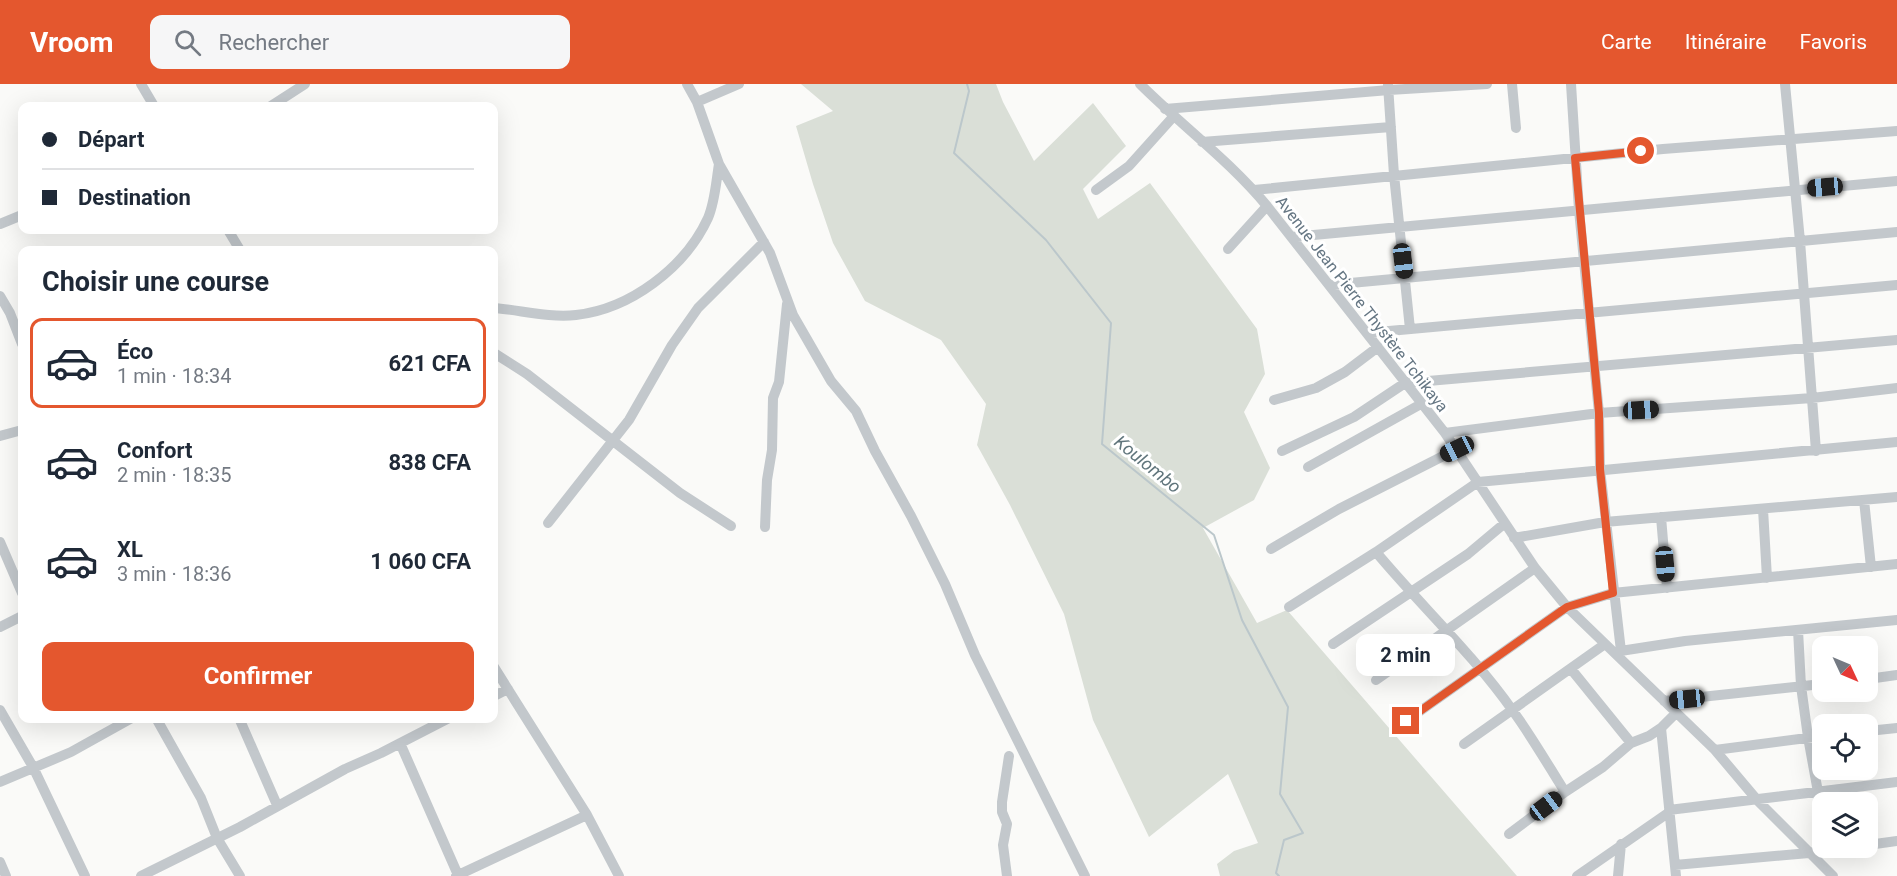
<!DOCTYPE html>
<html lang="fr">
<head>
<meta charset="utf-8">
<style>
	body { margin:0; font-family:Roboto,sans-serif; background:#f6f6f7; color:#1f2937; height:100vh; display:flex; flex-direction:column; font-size:22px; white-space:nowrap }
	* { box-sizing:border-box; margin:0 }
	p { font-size:20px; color:#747a83 }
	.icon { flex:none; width:33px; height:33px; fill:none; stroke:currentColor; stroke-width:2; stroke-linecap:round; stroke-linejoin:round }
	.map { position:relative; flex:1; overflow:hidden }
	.side { position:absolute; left:18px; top:162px; width:480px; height:477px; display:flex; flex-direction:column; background:#fff; border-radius:12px; box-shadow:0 6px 24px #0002 }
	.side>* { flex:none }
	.banner { position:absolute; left:18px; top:18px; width:480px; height:132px; border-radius:12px; box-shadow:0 6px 24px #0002; display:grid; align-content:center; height:132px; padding:0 24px; background:#fff }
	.needle { width:39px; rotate:134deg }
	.tools { position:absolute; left:1812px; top:552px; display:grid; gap:12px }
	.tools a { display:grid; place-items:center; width:66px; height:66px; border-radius:12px; background:#fff; box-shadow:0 6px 24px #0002; font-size:30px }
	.end { position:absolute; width:27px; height:27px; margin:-14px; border:8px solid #e4572e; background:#fff; box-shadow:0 0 0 3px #fff }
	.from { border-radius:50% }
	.bubble { position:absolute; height:42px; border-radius:12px; background:#fff; box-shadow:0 6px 24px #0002; font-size:20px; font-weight:700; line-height:42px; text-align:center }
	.car { position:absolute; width:18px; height:36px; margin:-18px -9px; border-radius:8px; box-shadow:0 0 4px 2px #0007; background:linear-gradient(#222 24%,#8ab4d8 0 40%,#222 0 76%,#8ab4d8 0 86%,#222 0) }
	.banner b { display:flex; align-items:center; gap:21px; height:57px; font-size:22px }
	.banner b+b { border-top:2px solid #e0e1e3 }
	.banner i { width:15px; height:15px; background:#1f2937 }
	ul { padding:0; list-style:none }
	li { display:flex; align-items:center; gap:18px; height:90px; margin:0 12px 9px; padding:0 12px; border:3px solid transparent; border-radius:12px }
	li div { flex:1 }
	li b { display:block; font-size:22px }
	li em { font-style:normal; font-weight:700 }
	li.current { border-color:#e4572e }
	li>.icon { width:54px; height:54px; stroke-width:1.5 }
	h2 { padding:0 24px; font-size:27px; line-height:72px }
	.cta { display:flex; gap:12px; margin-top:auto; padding:12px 24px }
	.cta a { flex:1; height:69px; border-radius:12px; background:#e4572e; color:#fff; font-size:24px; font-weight:700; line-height:69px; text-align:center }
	header { display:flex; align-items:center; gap:36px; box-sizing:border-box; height:84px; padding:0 30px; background:#e4572e; color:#fff }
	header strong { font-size:28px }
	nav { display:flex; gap:33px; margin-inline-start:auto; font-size:21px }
	.search { width:420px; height:54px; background:#f6f6f7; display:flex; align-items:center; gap:15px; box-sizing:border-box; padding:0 21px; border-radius:12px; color:#747a83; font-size:22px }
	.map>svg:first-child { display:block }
	.green { fill:#dadfd7 }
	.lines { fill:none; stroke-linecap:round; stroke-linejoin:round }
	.stream { stroke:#bbc7cb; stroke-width:2 }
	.minor { stroke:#c3c8cc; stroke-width:10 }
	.route { stroke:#e4572e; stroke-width:8 }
	.labels { text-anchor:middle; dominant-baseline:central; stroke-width:6; stroke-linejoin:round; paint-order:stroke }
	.street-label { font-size:16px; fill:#657683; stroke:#fff }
	.water-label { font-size:18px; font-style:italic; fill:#60757c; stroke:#fff }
</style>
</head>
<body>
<header>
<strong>Vroom</strong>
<div class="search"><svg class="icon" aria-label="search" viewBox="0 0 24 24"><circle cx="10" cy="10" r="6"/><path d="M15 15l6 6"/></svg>Rechercher</div>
<nav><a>Carte</a><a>Itinéraire</a><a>Favoris</a></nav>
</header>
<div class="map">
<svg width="1897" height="792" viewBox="0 0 1897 792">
	<rect width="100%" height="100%" fill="#fafaf8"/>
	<path class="green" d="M 801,0 L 996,0 L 1003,18 L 1034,77 L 1093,19 L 1126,62 L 1083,105 L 1098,135 L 1150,99 L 1257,245 L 1265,290 L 1244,328 L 1270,384 L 1254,416 L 1203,444 L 1257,539 L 1287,526 L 1517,792 L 1220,792 L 1217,780 L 1234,767 L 1258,759 L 1228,690 L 1149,753 L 1093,636 L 1064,530 L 1010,421 L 977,361 L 986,320 L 941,256 L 865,217 L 833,159 L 813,100 L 796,42 L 833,27 Z"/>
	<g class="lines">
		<path class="stream" d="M 967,0 L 969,7 L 954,69 L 1046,156 L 1111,239 L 1102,360 L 1214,451 L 1242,536 L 1288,623 L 1280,710 L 1303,749 L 1284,756 L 1276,789 L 1279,792"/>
		<path class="minor" d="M 141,0 L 154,22
			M 687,0 L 697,18 L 719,80 L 770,169 L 793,231 L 831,297 L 856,327 L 875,367 L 911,432 L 945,500 L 975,571 L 1085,792
			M 1140,0 C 1181,41 1230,77 1267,122 L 1445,349 L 1535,484 L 1567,523 L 1715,666 L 1758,717 L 1833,792
			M 1512,0 L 1516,44
			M 1571,0 L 1579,126 L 1599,329 L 1600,385 L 1621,567
			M 1785,0 L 1800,157 L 1816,367
			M 1388,1 L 1394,91 L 1410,245
			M 697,18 L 739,0
			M 271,22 L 305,0
			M 1165,25 L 1389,6 L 1487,0
			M 1202,58 L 1391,43
			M 1096,106 L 1129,82 L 1173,33
			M 1254,106 L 1663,65 L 1897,47
			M 0,140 L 22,131
			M 228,146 L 240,166
			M 1292,153 L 1897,97
			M 1228,165 L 1267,122
			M 1329,201 L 1897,148
			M 0,212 L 10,229 L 22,260
			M 494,224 C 520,226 549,234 576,231 C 630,225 685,184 708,134 C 715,118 716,98 719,80
			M 1367,249 L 1897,201
			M 494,269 L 527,290 L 680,409 L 731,442
			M 1274,316 L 1316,304 L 1345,288 L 1378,263
			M 1445,349 L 1599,329 L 1812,314 L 1897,304
			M 0,352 L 22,346
			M 1282,367 L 1354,333 L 1405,299 L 1897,256
			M 1308,383 L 1421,320
			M 1864,416 L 1871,483
			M 1763,425 L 1767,494
			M 1661,433 L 1667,504
			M 548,439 L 629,336 L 672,261 L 698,224 L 764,158
			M 765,443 L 767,396 L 772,366 L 773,314 L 779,298 L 787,220
			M 1514,454 L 1605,438 L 1897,413
			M 0,458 L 22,509
			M 1271,465 L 1339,425 L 1457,365
			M 1376,468 C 1421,522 1473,570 1513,627 C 1532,653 1548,681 1565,708
			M 1289,523 L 1376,468 L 1478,398 L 1897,358
			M 0,543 L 22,532
			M 1798,546 L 1801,602 L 1808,653 L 1818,708 L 1822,762
			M 1333,560 L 1468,470 L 1505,439
			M 1614,568 L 1685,557 L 1897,536
			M 494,583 L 587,731 L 619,792
			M 1571,585 L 1631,659
			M 1868,595 L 1897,591
			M 1376,596 L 1535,484
			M 494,612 L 508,605
			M 1664,617 L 1822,600
			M 0,626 L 33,683 L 85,792
			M 156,634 L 201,714 L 217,754 L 240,792
			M 239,634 L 277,721
			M 1406,637 L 1567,523 L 1613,509 L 1897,480
			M 1661,644 L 1676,792
			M 1868,647 L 1897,644
			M 400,659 L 458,791
			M 1464,660 L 1605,560
			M 1715,666 L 1822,652
			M 0,698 L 71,668 L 132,634
			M 1669,726 L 1897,698
			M 1509,750 L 1565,708 L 1603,683 L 1631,659 L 1649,652 L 1661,644 L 1676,629
			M 1868,761 L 1897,757
			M 0,778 L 6,792
			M 1675,781 L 1809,769 L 1848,764
			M 141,792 L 240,743 L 345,685 L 381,669 L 449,634
			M 456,792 L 587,731
			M 1007,792 L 1003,761 L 1007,740 L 1002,728 L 1002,718 L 1009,672
			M 1577,792 L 1668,729
			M 1618,792 L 1621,760"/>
	</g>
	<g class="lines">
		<path class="route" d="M 1406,637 L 1567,523 L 1613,509 L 1600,385 L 1599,329 L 1575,74 L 1641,67"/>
	</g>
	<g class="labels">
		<g class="street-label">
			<text transform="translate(1362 220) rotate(52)">Avenue Jean Pierre Thystère Tchikaya</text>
		</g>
		<g class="water-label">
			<text transform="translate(1148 380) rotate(39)">Koulombo</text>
		</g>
	</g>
</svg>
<div class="tools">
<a><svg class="needle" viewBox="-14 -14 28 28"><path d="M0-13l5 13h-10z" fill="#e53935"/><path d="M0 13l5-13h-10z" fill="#747a83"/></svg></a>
<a><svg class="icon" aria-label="locate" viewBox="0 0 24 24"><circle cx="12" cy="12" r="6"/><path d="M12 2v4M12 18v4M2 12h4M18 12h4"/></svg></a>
<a><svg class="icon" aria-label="layers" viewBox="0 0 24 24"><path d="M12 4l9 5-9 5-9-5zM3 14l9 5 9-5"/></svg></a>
</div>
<i class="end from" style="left:1641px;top:67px"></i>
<i class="end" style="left:1406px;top:637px"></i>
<div class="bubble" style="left:1356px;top:550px;width:99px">2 min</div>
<i class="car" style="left:1825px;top:103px;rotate:265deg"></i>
<i class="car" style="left:1403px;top:177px;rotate:173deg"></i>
<i class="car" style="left:1641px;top:326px;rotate:87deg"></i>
<i class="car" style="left:1457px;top:365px;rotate:244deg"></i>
<i class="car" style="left:1665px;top:480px;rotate:175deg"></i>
<i class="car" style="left:1687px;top:615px;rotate:264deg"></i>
<i class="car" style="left:1546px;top:722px;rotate:53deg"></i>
<div class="banner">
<b><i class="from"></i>Départ</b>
<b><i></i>Destination</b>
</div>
<section class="side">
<h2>Choisir une course</h2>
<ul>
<li class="current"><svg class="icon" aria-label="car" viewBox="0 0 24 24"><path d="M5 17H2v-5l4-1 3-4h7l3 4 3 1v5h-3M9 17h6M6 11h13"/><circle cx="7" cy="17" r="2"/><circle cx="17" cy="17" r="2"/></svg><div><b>Éco</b><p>1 min · 18:34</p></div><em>621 CFA</em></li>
<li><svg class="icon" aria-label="car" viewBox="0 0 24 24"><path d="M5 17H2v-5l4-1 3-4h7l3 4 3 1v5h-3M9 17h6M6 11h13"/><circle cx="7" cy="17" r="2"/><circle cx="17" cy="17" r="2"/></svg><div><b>Confort</b><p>2 min · 18:35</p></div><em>838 CFA</em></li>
<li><svg class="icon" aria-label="car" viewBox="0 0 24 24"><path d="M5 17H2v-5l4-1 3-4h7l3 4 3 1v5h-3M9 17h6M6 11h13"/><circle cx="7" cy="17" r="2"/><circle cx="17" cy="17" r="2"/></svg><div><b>XL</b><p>3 min · 18:36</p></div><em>1 060 CFA</em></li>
</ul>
<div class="cta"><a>Confirmer</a></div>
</section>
</div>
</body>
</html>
